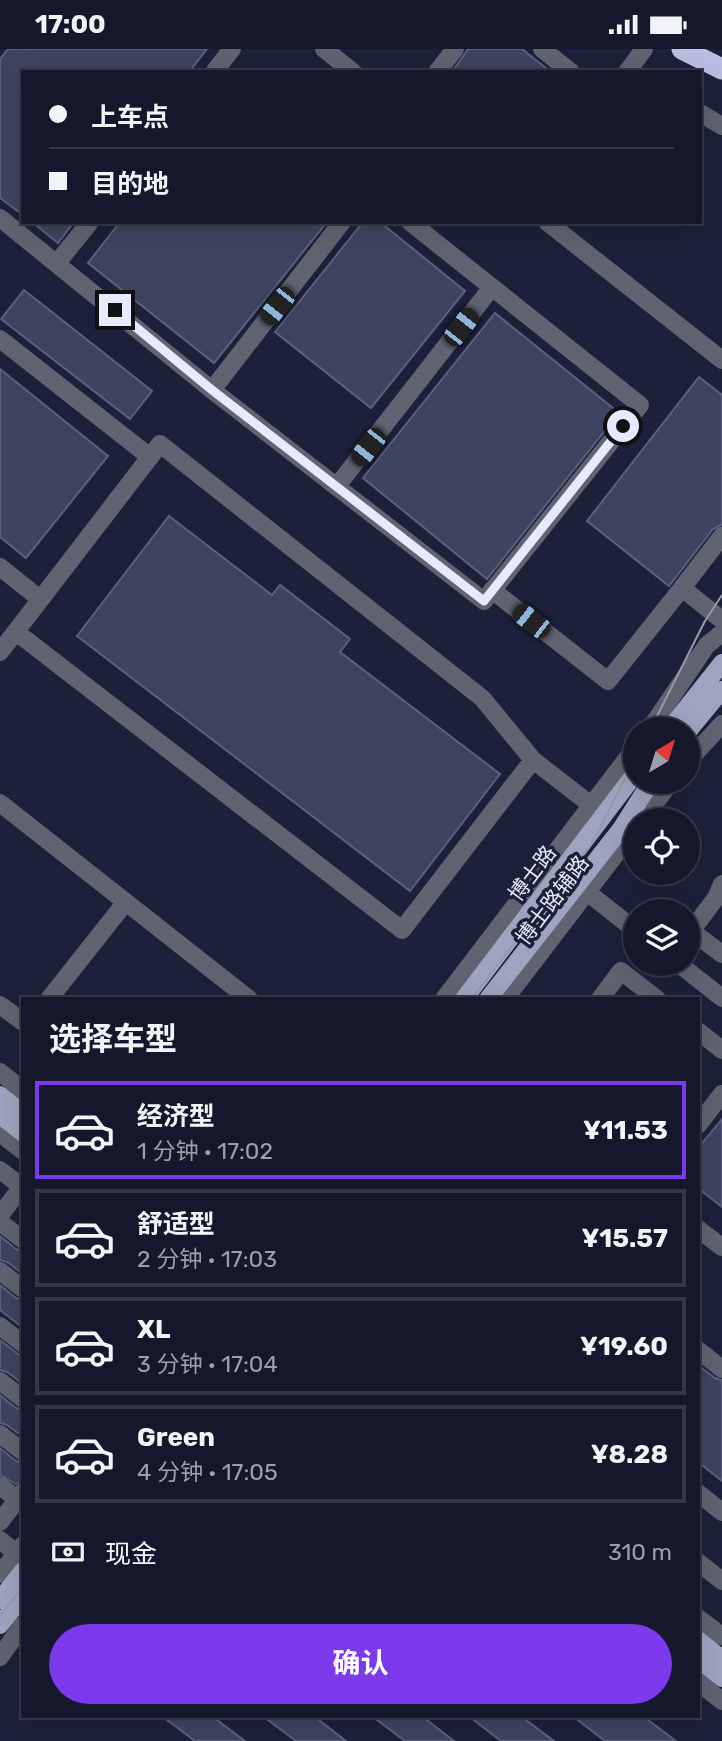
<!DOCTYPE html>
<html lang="zh">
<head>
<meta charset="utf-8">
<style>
	body { margin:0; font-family:Rubik,"Noto Sans SC",sans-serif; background:#222538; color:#f1f3f6; height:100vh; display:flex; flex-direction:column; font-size:26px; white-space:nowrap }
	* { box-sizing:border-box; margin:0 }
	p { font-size:23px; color:#9da0a9 }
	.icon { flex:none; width:38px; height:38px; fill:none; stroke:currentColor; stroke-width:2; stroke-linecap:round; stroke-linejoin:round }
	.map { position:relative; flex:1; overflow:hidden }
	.panel { position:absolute; left:21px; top:948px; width:679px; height:721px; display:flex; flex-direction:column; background:#15182c; border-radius:0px; box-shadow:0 7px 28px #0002,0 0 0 2px #343748 }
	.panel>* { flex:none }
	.hud { position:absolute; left:21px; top:21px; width:681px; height:154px; border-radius:0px; box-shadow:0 7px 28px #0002,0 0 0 2px #343748; display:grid; align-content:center; height:154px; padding:0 28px; background:#15182c }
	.needle { width:46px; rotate:38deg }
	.tools { position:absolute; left:623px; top:668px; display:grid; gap:14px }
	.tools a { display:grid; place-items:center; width:77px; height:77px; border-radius:50%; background:#15182c; box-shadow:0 7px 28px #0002,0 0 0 2px #343748; font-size:35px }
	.end { position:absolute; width:32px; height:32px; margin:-16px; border:9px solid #e7eafc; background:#111; box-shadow:0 0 0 4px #111 }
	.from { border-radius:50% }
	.car { position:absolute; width:21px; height:42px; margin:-21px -10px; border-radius:9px; box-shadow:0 0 5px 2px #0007; background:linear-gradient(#222 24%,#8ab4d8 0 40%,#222 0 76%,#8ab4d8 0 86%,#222 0) }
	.hud b { display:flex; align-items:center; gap:24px; height:66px; font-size:26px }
	.hud b+b { border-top:2px solid #343748 }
	.hud i { width:18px; height:18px; background:#f1f3f6 }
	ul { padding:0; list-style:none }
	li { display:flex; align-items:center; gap:21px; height:98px; margin:0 14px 10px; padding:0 14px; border:4px solid #343748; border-radius:0px }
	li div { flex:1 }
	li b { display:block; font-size:26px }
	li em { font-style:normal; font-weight:700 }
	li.current { border-color:#7c3aed }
	li>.icon { width:63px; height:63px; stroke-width:1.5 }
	h2 { padding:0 28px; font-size:32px; line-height:84px }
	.pay { display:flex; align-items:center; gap:18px; height:77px; padding:0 28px; font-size:26px }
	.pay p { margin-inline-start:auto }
	.button { display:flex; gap:14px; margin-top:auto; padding:14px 28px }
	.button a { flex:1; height:80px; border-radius:42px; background:#7c3aed; color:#fff; font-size:28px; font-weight:700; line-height:80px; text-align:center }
	.status { display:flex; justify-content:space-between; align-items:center; height:49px; padding:0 35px; background:#15182c; direction:ltr }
	.status svg { height:19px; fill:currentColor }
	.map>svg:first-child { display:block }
	.building { fill:#3e4360; stroke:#5a607f; stroke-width:2 }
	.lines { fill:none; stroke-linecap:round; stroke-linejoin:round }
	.minor { stroke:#606371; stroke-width:18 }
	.major { stroke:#9ea4c0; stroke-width:18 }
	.highway { stroke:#b7bee0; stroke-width:21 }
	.tram { stroke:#9699ae; stroke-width:2 }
	.route { stroke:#e7eafc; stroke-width:9 }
	.labels { text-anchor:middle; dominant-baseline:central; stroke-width:7; stroke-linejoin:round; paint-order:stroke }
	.street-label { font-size:21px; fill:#e7eafc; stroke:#1c203a }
</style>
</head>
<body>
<div class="status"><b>17:00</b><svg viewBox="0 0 49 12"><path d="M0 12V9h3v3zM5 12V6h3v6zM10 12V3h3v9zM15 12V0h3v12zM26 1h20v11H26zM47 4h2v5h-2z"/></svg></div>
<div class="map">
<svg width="722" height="1692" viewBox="0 0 722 1692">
	<rect width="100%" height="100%" fill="#1c203a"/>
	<path class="building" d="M 8,0 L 207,0 L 189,23 L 23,23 L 23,166 L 0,149 L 0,10 Z
		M 468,0 L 522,0 L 551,23 L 452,23 Z
		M 32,173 L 74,173 L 58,194 Z
		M 120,173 L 327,173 L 214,314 L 88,214 Z
		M 363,173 L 380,173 L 465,242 L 371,359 L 275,283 Z
		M 24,241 L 152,342 L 130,370 L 1,270 Z
		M 495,264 L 619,364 L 487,530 L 363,429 Z
		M 0,320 L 108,407 L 26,509 L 0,488 Z
		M 699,328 L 722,346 L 722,476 L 713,480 L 669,537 L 587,472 Z
		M 169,467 L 272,546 L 280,536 L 350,590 L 340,603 L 500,725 L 410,842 L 77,587 Z
		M 722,1070 L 722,1158 L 698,1139 L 698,1099 Z
		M 0,1187 L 16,1200 L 23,1202 L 23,1225 L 7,1213 L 0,1211 Z
		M 0,1236 L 16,1249 L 23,1251 L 23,1279 L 0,1261 Z
		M 0,1291 L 23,1309 L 23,1335 L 7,1323 L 0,1321 Z
		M 698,1316 L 715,1329 L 722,1331 L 722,1432 L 698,1413 Z
		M 0,1346 L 16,1359 L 23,1361 L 23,1388 L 7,1376 L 0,1374 Z
		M 0,1399 L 16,1412 L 23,1414 L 21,1432 L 16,1435 L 0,1426 Z
		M 163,1668 L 213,1668 L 245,1692 L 195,1692 Z
		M 264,1668 L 315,1668 L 346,1692 L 296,1692 Z
		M 373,1668 L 423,1668 L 454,1692 L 405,1692 Z
		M 470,1668 L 522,1668 L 554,1692 L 501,1692 Z
		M 574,1668 L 644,1668 L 676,1692 L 605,1692 Z"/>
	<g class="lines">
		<path class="minor" d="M 324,0 L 353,23
			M 542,0 L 571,23
			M 214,23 L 232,0
			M 437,23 L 455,0
			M 627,23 L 644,0
			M 700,64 L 722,77
			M 0,169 L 212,341 L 484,552 L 640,356 L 410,173
			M 547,173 L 722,311
			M 57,214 L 90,173
			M 0,290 L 150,408
			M 212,341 L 342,173
			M 337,437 L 492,238
			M 722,487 L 682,539 L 722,571
			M 0,518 L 40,550
			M 492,541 L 608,632 L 682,539
			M 16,583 L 402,881 L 533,711
			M 0,603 L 160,395 L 482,649 L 533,711 L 604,766
			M 649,681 L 707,596 L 722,584
			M 688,712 L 722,675
			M 0,754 L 249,950
			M 641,772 L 671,733
			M 722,835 L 716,849 L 691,882 L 722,905
			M 587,843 L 635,881
			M 679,915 L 722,949
			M 49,950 L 125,854
			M 444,950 L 635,699
			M 505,950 L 635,780
			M 600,950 L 621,922 L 657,950
			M 0,956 L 23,973
			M 698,982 L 722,1001
			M 0,1023 L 23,1041
			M 698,1076 L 722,1045
			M 0,1084 L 23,1102
			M 0,1121 L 22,1138 L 0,1166
			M 0,1173 L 23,1191
			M 698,1180 L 722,1198
			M 0,1222 L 23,1240
			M 0,1277 L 23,1295
			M 698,1301 L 722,1320
			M 0,1332 L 23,1350
			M 0,1385 L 23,1403
			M 0,1437 L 17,1450
			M 698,1444 L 722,1463
			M 0,1473 L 23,1443
			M 0,1491 L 16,1504
			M 698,1513 L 722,1532
			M 0,1525 L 23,1496
			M 698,1569 L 722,1587
			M 0,1608 L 23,1576
			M 698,1633 L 722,1652"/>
		<path class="major" d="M 669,681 L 722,614
			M 688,682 L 722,641
			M 464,950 L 635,725
			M 488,950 L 621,780 L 651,733
			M 0,1046 L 23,1064
			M 0,1066 L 23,1084
			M 0,1551 L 23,1522
			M 0,1576 L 23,1547
			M 698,1591 L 722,1610
			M 698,1610 L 722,1629"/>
		<path class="highway" d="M 682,0 L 722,20"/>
		<path class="tram" d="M 650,681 L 705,572 L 722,546
			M 471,950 L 586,802 L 596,787 L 635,710
			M 0,1567 L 23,1538"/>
	</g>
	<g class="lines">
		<path class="route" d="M 115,261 L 212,341 L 484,552 L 623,377"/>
	</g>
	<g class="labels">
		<g class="street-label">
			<text transform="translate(532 824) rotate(-53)">博士路</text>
			<text transform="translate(552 851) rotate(-53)">博士路辅路</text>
		</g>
	</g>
</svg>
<div class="tools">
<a><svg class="needle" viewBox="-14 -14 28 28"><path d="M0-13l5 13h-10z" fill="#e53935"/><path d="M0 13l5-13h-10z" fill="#9da0a9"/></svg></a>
<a><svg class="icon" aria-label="locate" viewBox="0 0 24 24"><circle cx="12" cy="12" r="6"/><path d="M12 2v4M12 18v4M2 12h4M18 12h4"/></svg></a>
<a><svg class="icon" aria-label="layers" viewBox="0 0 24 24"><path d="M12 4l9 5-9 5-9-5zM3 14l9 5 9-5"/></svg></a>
</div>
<i class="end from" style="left:623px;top:377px"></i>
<i class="end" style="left:115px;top:261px"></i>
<i class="car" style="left:277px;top:257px;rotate:218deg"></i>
<i class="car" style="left:461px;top:278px;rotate:38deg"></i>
<i class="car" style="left:368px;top:398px;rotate:218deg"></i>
<i class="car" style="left:531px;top:572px;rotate:308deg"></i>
<div class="hud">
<b><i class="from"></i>上车点</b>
<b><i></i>目的地</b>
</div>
<section class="panel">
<h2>选择车型</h2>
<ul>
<li class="current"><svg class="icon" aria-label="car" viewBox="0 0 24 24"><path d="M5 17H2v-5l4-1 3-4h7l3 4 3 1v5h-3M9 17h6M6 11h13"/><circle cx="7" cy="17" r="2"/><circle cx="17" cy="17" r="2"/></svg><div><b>经济型</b><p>1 分钟 · 17:02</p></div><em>¥11.53</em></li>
<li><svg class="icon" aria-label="car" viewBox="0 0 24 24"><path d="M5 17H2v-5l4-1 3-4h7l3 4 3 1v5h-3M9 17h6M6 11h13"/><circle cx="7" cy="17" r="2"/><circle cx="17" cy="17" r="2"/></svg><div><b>舒适型</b><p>2 分钟 · 17:03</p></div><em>¥15.57</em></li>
<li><svg class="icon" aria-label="car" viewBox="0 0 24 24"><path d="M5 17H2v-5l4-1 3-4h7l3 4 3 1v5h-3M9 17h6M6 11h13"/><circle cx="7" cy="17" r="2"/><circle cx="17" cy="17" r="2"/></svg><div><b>XL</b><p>3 分钟 · 17:04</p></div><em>¥19.60</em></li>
<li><svg class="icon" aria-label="car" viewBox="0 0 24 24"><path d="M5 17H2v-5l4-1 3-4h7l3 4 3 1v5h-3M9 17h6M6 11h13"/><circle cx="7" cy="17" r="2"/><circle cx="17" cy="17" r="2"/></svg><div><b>Green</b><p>4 分钟 · 17:05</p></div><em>¥8.28</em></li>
</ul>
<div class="pay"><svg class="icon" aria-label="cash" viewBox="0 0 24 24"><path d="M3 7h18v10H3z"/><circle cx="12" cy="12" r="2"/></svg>现金<p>310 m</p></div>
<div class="button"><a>确认</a></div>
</section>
</div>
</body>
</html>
